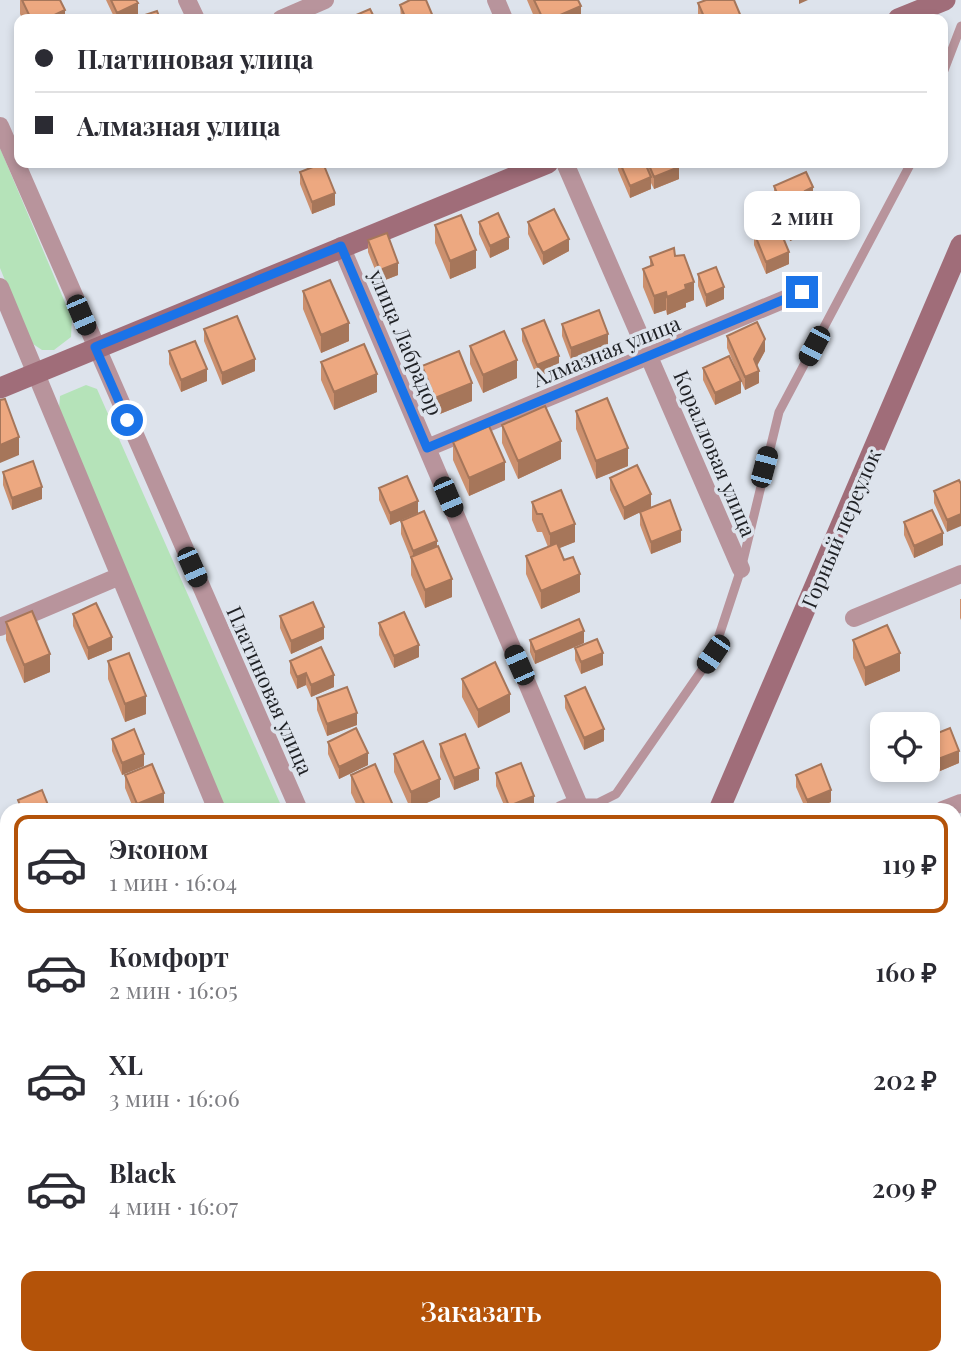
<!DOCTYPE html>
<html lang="ru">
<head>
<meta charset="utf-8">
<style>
	body { margin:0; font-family:"Playfair Display",serif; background:#f7f7f7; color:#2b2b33; height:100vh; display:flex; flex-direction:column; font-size:26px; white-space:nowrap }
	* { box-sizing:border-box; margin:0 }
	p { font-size:23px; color:#7c7c81 }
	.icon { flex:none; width:38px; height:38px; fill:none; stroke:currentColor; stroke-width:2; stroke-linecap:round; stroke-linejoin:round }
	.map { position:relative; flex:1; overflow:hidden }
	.details { position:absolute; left:0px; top:803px; width:962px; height:562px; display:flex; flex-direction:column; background:#fff; border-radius:21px 21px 0 0; box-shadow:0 4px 10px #0003 }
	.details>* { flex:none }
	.hud { position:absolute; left:14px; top:14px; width:934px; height:154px; border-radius:14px; box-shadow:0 4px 10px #0003; display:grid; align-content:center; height:154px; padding:0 21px; background:#fff }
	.fabs { position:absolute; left:870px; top:712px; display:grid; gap:14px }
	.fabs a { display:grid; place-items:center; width:70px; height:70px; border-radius:14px; background:#fff; box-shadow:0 4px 10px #0003; font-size:35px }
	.end { position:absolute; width:32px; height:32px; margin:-16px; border:9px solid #1a73e8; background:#fff; box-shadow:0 0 0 4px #fff }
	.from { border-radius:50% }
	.bubble { position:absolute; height:49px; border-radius:14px; background:#fff; box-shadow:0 4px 10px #0003; font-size:23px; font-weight:600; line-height:49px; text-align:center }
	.car { position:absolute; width:21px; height:42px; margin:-21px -10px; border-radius:9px; box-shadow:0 0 5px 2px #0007; background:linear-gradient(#222 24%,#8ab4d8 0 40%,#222 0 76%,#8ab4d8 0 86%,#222 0) }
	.hud b { display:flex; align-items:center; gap:24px; height:66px; font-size:26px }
	.hud b+b { border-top:2px solid #e1e1e2 }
	.hud i { width:18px; height:18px; background:#2b2b33 }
	ul { padding:12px 0 0; list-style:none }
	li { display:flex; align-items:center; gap:21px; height:98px; margin:0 14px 10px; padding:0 7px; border:4px solid transparent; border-radius:14px }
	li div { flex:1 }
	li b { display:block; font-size:26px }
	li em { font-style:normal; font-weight:600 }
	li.active { border-color:#b45309 }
	li>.icon { width:63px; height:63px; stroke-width:1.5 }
	.cta { display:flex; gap:14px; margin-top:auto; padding:14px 21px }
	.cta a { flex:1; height:80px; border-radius:14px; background:#b45309; color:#fff; font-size:28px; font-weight:600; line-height:80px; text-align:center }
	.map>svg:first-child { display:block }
	.green { fill:#b5e3b9 }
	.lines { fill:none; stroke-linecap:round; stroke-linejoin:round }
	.lane { stroke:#b8949c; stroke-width:9 }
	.street { stroke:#b8949c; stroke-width:18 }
	.secondary { stroke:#a06d79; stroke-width:21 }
	.wall { fill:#cc906e }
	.shaded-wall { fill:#a6765a }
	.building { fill:#eda880; stroke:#a6765a; stroke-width:2 }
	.route { stroke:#1a73e8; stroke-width:9 }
	.labels { text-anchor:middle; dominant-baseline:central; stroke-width:7; stroke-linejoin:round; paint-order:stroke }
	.street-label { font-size:21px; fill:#1f2125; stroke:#dde3ec }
</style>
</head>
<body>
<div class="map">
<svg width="961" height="1364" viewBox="0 0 961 1364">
	<rect width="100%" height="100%" fill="#dde3ec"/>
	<path class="green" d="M 0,148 L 72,319 L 71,337 L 54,350 L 42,350 L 30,342 L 0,268 Z
		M 86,385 L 97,389 L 283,810 L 225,810 L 59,409 L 60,396 Z"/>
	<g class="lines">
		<path class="lane" d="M 943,73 L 961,26
			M 578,803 L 598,803 L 616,794 L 713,654 L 741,569 L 779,412 L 911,163"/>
		<path class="street" d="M 187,0 L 196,19
			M 496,0 L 504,19
			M 281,19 L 325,0
			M 0,126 L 299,810
			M 565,163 L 741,569
			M 341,246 L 578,803 L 561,810
			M 0,287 L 217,810
			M 427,448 L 802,292
			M 854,618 L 961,574
			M 0,627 L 120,576
			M 943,810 L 961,803
			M 0,936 L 7,953
			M 956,1036 L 961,1034
			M 0,1052 L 7,1049
			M 956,1283 L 961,1281
			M 0,1292 L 7,1289
			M 529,1358 L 532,1364
			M 834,1358 L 836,1364
			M 766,1364 L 780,1358"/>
		<path class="secondary" d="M 898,19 L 945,0
			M 0,388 L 548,163
			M 719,810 L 961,245
			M 155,1364 L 170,1358"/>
	</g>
	<path class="wall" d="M 20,0 L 60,0 L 65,19 L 23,19 L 20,14 Z
		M 106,0 L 136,0 L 138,15 L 129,19 L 115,19 Z
		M 527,0 L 578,0 L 581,19 L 535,19 Z
		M 698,3 L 742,19 L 700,19 L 698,16 Z
		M 400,5 L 434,19 L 401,19 Z
		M 618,163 L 677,163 L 679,179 L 654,189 L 651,183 L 651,189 L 630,198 L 618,170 Z
		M 300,172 L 335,205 L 312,214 L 300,184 Z
		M 774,186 L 813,205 L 809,207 L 809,219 L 804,222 L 804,235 L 790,241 L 774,204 Z
		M 479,222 L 509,249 L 490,258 L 479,234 Z
		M 528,222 L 569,251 L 543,265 L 528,234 Z
		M 435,225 L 476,268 L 450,279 L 435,243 Z
		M 754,233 L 789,264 L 766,274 L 754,245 Z
		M 368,240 L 398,275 L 380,282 L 368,252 Z
		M 675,256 L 694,300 L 686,303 L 686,307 L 667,315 L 666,310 L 654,314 L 643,287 L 643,269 L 650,266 L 650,257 Z
		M 698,274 L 724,299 L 706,307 L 698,286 Z
		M 303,291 L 349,341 L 321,353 L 303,309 Z
		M 562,324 L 608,346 L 571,360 L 562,336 Z
		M 204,329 L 255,371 L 222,385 L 204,341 Z
		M 522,329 L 559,368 L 537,377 L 522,341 Z
		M 727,336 L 765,351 L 757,366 L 759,383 L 745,390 L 727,348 Z
		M 470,346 L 517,378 L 483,393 L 470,364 Z
		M 169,351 L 207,381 L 181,392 L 169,364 Z
		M 321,362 L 377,392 L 334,410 L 321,380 Z
		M 422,366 L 472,401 L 435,416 L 422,384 Z
		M 703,368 L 741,393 L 715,405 L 703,380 Z
		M 576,411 L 628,466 L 596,479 L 576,429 Z
		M 502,425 L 561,459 L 518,479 L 502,443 Z
		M 453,442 L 505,480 L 469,496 L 453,460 Z
		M 3,472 L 42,499 L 12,510 L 3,485 Z
		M 610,478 L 651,507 L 624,520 L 610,490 Z
		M 959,480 L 947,532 L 934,503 L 934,491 Z
		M 379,488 L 418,513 L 390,525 L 379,500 Z
		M 532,502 L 575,542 L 559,548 L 580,592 L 541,609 L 526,574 L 526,556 L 548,547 L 542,532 L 537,532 L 532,520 Z
		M 640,512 L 681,542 L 651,554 L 640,525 Z
		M 401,521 L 452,597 L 425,608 L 411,575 L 411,559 L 401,534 Z
		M 904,522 L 943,545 L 914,558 L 904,535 Z
		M 960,599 L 961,599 L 961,620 L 960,618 Z
		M 73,614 L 112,650 L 88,660 L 73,626 Z
		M 280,616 L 324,639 L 291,654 L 280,628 Z
		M 6,622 L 50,672 L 24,683 L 6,640 Z
		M 379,623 L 419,657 L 394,668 L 379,635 Z
		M 530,640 L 584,643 L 535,664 L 530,652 Z
		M 853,640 L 900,671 L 865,686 L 853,658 Z
		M 575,648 L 603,665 L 581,674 L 575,660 Z
		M 108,661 L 146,714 L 125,722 L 108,679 Z
		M 290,661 L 334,687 L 311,697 L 306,685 L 297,689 L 290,673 Z
		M 462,679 L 510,712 L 478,728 L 462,697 Z
		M 565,696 L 604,741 L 584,750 L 565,708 Z
		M 317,698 L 357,725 L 327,736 L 317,710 Z
		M 928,737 L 959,763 L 933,774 L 928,761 Z
		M 112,739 L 144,766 L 122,775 L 112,751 Z
		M 328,742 L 368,765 L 339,779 L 328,754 Z
		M 440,744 L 479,780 L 454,790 L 440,757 Z
		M 394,754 L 440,797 L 411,810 L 394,772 Z
		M 496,773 L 534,808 L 529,810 L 506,810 L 496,786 Z
		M 125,775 L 164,805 L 151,810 L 134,810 L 125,788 Z
		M 351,775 L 395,810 L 359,810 L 351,793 Z
		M 796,775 L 831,802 L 812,810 L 806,810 L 796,787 Z
		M 18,800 L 50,810 L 18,810 Z
		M 961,821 L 961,857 L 956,844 L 956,823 Z"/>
	<path class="shaded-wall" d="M 799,0 L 808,0 L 799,4 Z
		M 138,3 L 138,15 L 129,19 L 117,19 L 117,13 Z
		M 581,6 L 581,19 L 551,19 Z
		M 65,10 L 65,19 L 46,19 Z
		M 679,167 L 679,179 L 654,189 L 654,177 Z
		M 651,177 L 651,189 L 630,198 L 630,186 Z
		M 813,187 L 813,205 L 809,207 L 809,219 L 804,222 L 804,235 L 790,241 L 790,223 L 799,206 L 805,191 Z
		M 335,193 L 335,205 L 312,214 L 312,202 Z
		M 509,237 L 509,249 L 490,258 L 490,246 Z
		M 569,239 L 569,251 L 543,265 L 543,253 Z
		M 476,250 L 476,268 L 450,279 L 450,261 Z
		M 789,252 L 789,264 L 766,274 L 766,262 Z
		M 398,263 L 398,275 L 380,282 L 380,270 Z
		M 694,282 L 694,300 L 686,303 L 686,307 L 667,315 L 667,297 L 685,285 Z
		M 724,287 L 724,299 L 706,307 L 706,295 Z
		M 666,292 L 666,310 L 654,314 L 654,296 Z
		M 349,323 L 349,341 L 321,353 L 321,335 Z
		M 608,334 L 608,346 L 571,360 L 571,348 Z
		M 765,339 L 765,351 L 754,371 L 754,359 Z
		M 559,356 L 559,368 L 537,377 L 537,365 Z
		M 255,359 L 255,371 L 222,385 L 222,373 Z
		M 517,360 L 517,378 L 483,393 L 483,375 Z
		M 207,369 L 207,381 L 181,392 L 181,380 Z
		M 759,371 L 759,383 L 745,390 L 745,377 Z
		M 377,374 L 377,392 L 334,410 L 334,392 Z
		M 741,381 L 741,393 L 715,405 L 715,393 Z
		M 472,383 L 472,401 L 435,416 L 435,398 Z
		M 19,437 L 19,455 L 0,463 L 0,445 Z
		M 561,441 L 561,459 L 518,479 L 518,461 Z
		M 628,448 L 628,466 L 596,479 L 596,461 Z
		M 505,462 L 505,480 L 469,496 L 469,478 Z
		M 42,487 L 42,499 L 12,510 L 12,498 Z
		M 651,494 L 651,507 L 624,520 L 624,508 Z
		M 418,501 L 418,513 L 390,525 L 390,513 Z
		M 961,514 L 961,526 L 947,532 L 947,520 Z
		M 575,524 L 575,542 L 550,552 L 550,534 Z
		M 681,530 L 681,542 L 651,554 L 651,542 Z
		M 943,533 L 943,545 L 914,558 L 914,546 Z
		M 437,541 L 437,553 L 413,563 L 413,551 Z
		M 580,574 L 580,592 L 541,609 L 541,591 Z
		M 452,579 L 452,597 L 425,608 L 425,590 Z
		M 324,627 L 324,639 L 291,654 L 291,641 Z
		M 584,631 L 584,643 L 535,664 L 535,652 Z
		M 112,637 L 112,650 L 88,660 L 88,648 Z
		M 419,645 L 419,657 L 394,668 L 394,656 Z
		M 603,653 L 603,665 L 581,674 L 581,662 Z
		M 900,653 L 900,671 L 865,686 L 865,668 Z
		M 50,654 L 50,672 L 24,683 L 24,665 Z
		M 306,673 L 306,685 L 297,689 L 297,677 Z
		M 334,675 L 334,687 L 311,697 L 311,685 Z
		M 510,694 L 510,712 L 478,728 L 478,710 Z
		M 146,696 L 146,714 L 125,722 L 125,704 Z
		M 357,713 L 357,725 L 327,736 L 327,724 Z
		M 604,729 L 604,741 L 584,750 L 584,738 Z
		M 959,751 L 959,763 L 933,774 L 933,761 Z
		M 368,753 L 368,765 L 339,779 L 339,767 Z
		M 144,754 L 144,766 L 122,775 L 122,763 Z
		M 479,768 L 479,780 L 454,790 L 454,778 Z
		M 440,779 L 440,797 L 411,810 L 411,792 Z
		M 831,790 L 831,802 L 812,810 L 807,810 L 807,800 Z
		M 164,793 L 164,805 L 151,810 L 137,810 L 137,804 Z
		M 534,796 L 534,808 L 529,810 L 509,810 L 509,806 Z
		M 961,958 L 961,970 L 956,973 L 956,961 Z
		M 956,1088 L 957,1088 L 957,1100 L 956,1100 Z
		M 7,1213 L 7,1225 L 0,1229 L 0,1217 Z
		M 7,1345 L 7,1358 L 20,1358 L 6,1364 L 0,1364 L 0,1348 Z"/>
	<path class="building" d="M 22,0 L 60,0 L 65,10 L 46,19 L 31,19 Z
		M 111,0 L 136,0 L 138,3 L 117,13 Z
		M 410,0 L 426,0 L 434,19 L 406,19 L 400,5 Z
		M 534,0 L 578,0 L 581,6 L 551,19 L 543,19 Z
		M 706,0 L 734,0 L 742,19 L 705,19 L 698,3 Z
		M 370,9 L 375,19 L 347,19 Z
		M 157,11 L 160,19 L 133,19 Z
		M 323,163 L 335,193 L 312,202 L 300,172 Z
		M 620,163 L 645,163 L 651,177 L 630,186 Z
		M 648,163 L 677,163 L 679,167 L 654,177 Z
		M 806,172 L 813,187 L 805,191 L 809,201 L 799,206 L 804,217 L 790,223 L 774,186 Z
		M 554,209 L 569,239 L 543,253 L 528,222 Z
		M 498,213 L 509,237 L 490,246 L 479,222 Z
		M 461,215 L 476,250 L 450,261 L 435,225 Z
		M 777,223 L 789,252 L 766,262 L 754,233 Z
		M 387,233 L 398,263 L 380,270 L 368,240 Z
		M 674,248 L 675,256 L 684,255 L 694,282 L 685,285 L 686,289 L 667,297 L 666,292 L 654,296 L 643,269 L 653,265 L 650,257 Z
		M 716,267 L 724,287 L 706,295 L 698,274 Z
		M 330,280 L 349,323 L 321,335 L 303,291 Z
		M 599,310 L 608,334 L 571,348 L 562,324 Z
		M 237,316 L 255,359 L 222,373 L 204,329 Z
		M 544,320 L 559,356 L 537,365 L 522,329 Z
		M 757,322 L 765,339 L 754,359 L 759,371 L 745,377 L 727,336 Z
		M 504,331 L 517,360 L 483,375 L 470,346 Z
		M 195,341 L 207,369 L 181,380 L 169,351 Z
		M 364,344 L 377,374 L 334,392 L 321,362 Z
		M 459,351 L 472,383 L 435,398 L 422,366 Z
		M 729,356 L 741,381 L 715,393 L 703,368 Z
		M 607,398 L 628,448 L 596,461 L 576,411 Z
		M 5,399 L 19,437 L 0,445 L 0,400 Z
		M 545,406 L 561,441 L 518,461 L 502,425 Z
		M 489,426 L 505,462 L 469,478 L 453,442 Z
		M 33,461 L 42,487 L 12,498 L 3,472 Z
		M 637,465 L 651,494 L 624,508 L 610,478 Z
		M 407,476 L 418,501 L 390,513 L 379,488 Z
		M 959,480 L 961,484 L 961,514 L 947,520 L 934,491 Z
		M 561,490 L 575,524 L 550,534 L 542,514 L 537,514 L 532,502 Z
		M 670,500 L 681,530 L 651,542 L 640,512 Z
		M 932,510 L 943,533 L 914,546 L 904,522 Z
		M 424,511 L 437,541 L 413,551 L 401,521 Z
		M 557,543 L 564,560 L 573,557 L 580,574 L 541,591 L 526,556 Z
		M 438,546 L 452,579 L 425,590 L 411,557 Z
		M 313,602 L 324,627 L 291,641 L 280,616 Z
		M 96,603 L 112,637 L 88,648 L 73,614 Z
		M 32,611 L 50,654 L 24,665 L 6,622 Z
		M 404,612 L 419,645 L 394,656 L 379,623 Z
		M 579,619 L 584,631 L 535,652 L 530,640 Z
		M 887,625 L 900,653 L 865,668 L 853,640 Z
		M 597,639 L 603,653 L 581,662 L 575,648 Z
		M 321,647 L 334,675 L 311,685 L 306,673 L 297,677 L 290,661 Z
		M 129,653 L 146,696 L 125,704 L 108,661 Z
		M 495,662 L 510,694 L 478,710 L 462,679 Z
		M 347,687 L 357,713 L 327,724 L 317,698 Z
		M 585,687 L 604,729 L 584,738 L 565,696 Z
		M 356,728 L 368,753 L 339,767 L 328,742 Z
		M 950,728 L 959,751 L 933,761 L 928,749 L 928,737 Z
		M 134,729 L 144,754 L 122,763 L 112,739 Z
		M 465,734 L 479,768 L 454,778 L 440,744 Z
		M 423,741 L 440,779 L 411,792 L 394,754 Z
		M 521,763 L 534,796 L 509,806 L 496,773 Z
		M 152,764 L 164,793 L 137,804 L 125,775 Z
		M 375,764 L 395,810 L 367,810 L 351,775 Z
		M 821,764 L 831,790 L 807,800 L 796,775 Z
		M 42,790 L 50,810 L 22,810 L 18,800 Z
		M 961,821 L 961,845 L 956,832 L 956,823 Z
		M 956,924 L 961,937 L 961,958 L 956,961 Z
		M 2,1185 L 7,1195 L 7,1213 L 0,1217 L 0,1186 Z
		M 7,1307 L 7,1345 L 0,1348 L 0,1310 Z"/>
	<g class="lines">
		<path class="route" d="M 127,420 L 95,347 L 341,246 L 427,448 L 802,292"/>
	</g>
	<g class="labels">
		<g class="street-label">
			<text transform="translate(407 342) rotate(67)">улица Лабрадор</text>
			<text transform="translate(606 350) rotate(-22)">Алмазная улица</text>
			<text transform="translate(716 453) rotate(67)">Коралловая улица</text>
			<text transform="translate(840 528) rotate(-67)">Горный переулок</text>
			<text transform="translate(271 690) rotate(66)">Платиновая улица</text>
		</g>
	</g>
</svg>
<div class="fabs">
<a><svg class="icon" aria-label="locate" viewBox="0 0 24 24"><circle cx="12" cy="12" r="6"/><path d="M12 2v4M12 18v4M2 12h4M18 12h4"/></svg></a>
</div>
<i class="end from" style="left:127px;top:420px"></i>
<i class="end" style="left:802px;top:292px"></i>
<div class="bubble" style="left:744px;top:191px;width:116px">2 мин</div>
<i class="car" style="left:81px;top:315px;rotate:157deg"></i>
<i class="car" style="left:814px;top:346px;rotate:208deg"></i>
<i class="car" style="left:764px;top:467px;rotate:15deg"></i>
<i class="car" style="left:448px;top:497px;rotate:157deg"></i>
<i class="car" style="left:192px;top:567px;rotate:156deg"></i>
<i class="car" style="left:713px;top:654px;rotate:214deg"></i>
<i class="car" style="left:519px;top:665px;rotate:336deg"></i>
<div class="hud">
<b><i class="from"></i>Платиновая улица</b>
<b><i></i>Алмазная улица</b>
</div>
<section class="details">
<ul>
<li class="active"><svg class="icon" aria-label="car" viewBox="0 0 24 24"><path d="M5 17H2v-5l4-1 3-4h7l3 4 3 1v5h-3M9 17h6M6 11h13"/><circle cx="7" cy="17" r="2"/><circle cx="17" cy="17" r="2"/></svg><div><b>Эконом</b><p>1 мин · 16:04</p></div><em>119 ₽</em></li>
<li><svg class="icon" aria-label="car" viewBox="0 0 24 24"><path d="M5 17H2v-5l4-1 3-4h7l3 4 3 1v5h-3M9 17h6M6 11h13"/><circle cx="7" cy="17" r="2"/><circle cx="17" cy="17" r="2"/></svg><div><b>Комфорт</b><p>2 мин · 16:05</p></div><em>160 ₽</em></li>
<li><svg class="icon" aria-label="car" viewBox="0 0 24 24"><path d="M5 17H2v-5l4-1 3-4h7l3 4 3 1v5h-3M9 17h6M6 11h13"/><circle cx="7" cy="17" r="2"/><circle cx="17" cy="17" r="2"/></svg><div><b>XL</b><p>3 мин · 16:06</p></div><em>202 ₽</em></li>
<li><svg class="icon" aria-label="car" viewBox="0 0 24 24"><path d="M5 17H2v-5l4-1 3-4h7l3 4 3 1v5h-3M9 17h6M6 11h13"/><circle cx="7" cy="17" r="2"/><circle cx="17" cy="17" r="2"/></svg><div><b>Black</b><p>4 мин · 16:07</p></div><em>209 ₽</em></li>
</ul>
<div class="cta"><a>Заказать</a></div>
</section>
</div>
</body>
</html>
